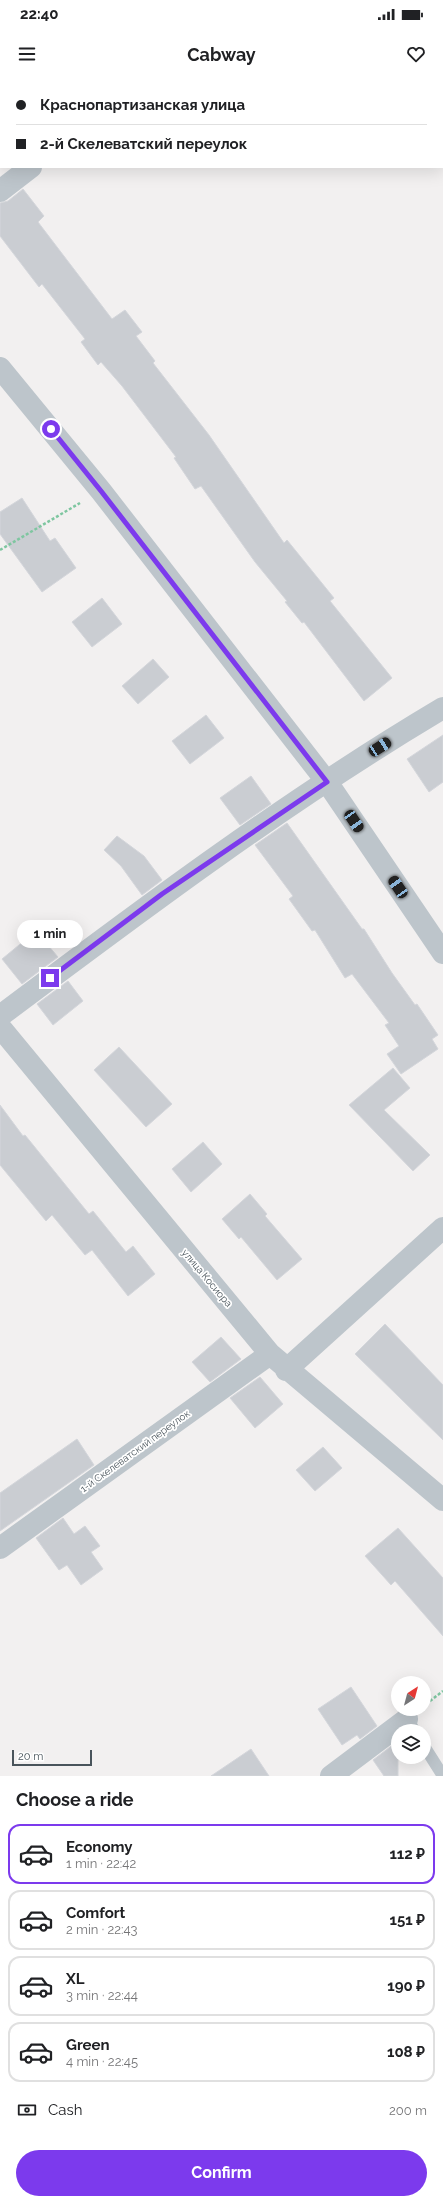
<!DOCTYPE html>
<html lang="en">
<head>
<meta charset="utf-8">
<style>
	body { margin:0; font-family:Raleway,sans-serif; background:#f6f6f6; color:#202124; height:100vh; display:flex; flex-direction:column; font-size:15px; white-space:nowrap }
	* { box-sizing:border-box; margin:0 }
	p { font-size:13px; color:#757577 }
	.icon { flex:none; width:22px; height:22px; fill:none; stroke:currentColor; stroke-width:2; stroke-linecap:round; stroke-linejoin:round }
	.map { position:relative; height:1696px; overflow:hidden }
	.details { display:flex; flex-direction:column; background:#fff; flex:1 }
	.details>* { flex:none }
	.banner { position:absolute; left:0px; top:0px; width:443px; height:88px; box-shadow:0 4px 16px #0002; display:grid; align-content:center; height:88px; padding:0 16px; background:#fff }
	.needle { width:26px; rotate:36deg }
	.tools { position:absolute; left:391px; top:1596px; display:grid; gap:8px }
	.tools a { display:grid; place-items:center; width:40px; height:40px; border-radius:50%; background:#fff; box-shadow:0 4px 16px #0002; font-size:20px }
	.scale { position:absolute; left:12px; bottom:10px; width:80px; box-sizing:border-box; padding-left:4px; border:2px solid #49545b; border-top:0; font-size:11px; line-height:14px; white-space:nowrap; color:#49545b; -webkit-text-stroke:3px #fff; paint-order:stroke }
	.end { position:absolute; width:18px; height:18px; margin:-9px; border:5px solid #7c3aed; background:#fff; box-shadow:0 0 0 2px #fff }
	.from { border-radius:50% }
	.bubble { position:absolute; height:28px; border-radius:14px; background:#fff; box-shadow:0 4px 16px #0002; font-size:13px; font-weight:700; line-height:28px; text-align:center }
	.car { position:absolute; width:12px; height:24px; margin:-12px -6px; border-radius:5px; box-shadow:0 0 3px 1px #0007; background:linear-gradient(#222 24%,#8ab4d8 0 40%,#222 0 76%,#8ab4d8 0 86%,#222 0) }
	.banner b { display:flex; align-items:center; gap:14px; height:38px; font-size:15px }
	.banner b+b { border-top:1px solid #e0e0e0 }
	.banner i { width:10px; height:10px; background:#202124 }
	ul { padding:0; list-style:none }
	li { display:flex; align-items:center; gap:12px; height:60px; margin:0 8px 6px; padding:0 8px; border:2px solid #e0e0e0; border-radius:12px }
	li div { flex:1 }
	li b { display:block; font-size:15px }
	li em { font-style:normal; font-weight:700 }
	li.selected { border-color:#7c3aed }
	li>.icon { width:36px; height:36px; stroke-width:1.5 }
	h2 { padding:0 16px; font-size:18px; line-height:48px }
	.pay { display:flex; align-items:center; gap:10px; height:44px; padding:0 16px; font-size:15px }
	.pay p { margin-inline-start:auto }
	.action { display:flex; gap:8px; margin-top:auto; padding:8px 16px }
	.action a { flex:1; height:46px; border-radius:24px; background:#7c3aed; color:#fff; font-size:16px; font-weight:700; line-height:46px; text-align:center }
	.status { display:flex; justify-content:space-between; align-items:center; height:28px; padding:0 20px; background:#fff; direction:ltr }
	.status svg { height:11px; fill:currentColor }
	header { display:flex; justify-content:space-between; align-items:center; height:52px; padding:0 16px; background:#fff; font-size:18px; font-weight:700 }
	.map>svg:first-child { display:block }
	.building { fill:#cacdd2; stroke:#d4d6db }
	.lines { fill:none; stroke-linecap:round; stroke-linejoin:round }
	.path { stroke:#7ec6a0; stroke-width:2.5; stroke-dasharray:3 2; stroke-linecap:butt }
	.lane { stroke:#bdc5cb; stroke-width:12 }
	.street { stroke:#bdc5cb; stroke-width:22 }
	.route { stroke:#7c3aed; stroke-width:5 }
	.labels { text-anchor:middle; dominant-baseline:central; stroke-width:3.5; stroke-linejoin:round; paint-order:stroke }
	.street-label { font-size:10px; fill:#49545b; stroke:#fff }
</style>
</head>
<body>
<div class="status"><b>22:40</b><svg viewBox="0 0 49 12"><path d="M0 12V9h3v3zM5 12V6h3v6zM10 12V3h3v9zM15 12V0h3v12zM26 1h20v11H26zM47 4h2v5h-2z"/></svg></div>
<header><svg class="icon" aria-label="menu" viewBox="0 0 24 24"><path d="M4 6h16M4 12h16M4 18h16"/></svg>Cabway<svg class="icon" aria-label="heart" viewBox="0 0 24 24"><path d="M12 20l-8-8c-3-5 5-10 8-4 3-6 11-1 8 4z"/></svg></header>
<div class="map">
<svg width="443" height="1696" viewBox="0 0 443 1696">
	<rect width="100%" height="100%" fill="#f2f0f0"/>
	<path class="building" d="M 23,109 L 44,136 L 38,142 L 112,239 L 125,230 L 142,252 L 136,256 L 155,281 L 153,283 L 209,355 L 284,463 L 287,460 L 334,518 L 330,521 L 392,598 L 364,621 L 304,542 L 302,543 L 285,522 L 287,521 L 255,482 L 201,406 L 195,409 L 174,378 L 176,377 L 122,306 L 101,282 L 98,285 L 81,262 L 85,259 L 42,204 L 39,207 L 0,156 L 0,123 L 8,121 Z
		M 22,418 L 50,461 L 55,458 L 76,488 L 42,512 L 0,454 L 0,432 Z
		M 102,518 L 122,544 L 92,567 L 72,542 Z
		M 153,579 L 169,597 L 138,624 L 122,606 Z
		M 206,635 L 224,658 L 190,684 L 172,661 Z
		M 443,655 L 443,702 L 429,712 L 407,679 Z
		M 251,696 L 271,724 L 240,745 L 220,718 Z
		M 287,743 L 362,849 L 364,849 L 392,893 L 415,925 L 417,924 L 438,955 L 432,959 L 438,969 L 401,994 L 387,974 L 399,966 L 385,945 L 389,943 L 352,894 L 345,898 L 315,850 L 312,851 L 289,819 L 293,816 L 255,765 Z
		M 117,756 L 144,776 L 162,800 L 142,815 L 121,786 L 104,770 Z
		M 36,851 L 58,877 L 22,904 L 2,879 Z
		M 68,901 L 83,921 L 53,945 L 37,924 Z
		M 119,967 L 172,1024 L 146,1047 L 94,990 Z
		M 393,988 L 410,1008 L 384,1030 L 430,1075 L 413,1091 L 349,1025 Z
		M 0,1025 L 23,1056 L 25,1055 L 89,1134 L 93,1131 L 126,1172 L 133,1166 L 155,1194 L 128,1216 L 92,1170 L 85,1175 L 52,1135 L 46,1141 L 0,1085 Z
		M 203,1062 L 222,1084 L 191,1112 L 172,1089 Z
		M 250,1114 L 267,1134 L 265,1136 L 302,1179 L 277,1200 L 241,1157 L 239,1159 L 222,1139 Z
		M 385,1244 L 443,1305 L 443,1360 L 355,1274 Z
		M 221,1257 L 241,1279 L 210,1302 L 192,1282 Z
		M 260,1297 L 283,1324 L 255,1348 L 230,1318 Z
		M 77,1359 L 94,1385 L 0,1451 L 0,1413 Z
		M 323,1367 L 342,1388 L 315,1411 L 296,1390 Z
		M 63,1438 L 74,1454 L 85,1446 L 100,1466 L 91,1472 L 103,1489 L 81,1505 L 67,1485 L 59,1490 L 36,1458 Z
		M 398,1448 L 443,1498 L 443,1556 L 395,1501 L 391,1505 L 365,1476 Z
		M 351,1607 L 377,1646 L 360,1659 L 357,1655 L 342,1665 L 318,1629 Z
		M 398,1661 L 398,1696 L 384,1696 L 373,1680 Z
		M 251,1669 L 269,1696 L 211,1696 Z"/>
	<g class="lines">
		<path class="path" d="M 0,470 L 80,423
			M 426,1624 L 443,1611"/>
		<path class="lane" d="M 407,1639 L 415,1651
			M 424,1666 L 443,1696"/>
		<path class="street" d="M 146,1 L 147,0
			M 0,111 L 31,87
			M 0,288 L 101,411 L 327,702 L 443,873
			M 0,936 C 144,828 288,720 443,628
			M 0,947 L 270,1274 L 443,1420
			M 286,1290 L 443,1148
			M 0,1468 L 270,1274
			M 331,1696 L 407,1639"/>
	</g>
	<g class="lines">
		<path class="route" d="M 50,898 L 162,814 L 327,702 L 101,411 L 51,349"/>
	</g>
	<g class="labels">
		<g class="street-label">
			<text transform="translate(207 1198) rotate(50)">улица Косиора</text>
			<text transform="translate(135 1371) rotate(-36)">1-й Скелеватский переулок</text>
		</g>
	</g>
</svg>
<div class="tools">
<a><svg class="needle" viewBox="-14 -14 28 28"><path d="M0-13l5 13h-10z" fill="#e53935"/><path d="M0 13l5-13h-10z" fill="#757577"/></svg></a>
<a><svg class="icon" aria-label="layers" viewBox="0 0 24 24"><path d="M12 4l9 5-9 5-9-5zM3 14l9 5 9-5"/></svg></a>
</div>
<div class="scale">20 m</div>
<i class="end from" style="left:51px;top:349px"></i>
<i class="end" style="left:50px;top:898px"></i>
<div class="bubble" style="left:17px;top:840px;width:66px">1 min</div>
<i class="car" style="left:380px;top:667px;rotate:57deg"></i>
<i class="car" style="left:354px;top:741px;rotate:146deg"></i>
<i class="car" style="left:398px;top:807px;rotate:326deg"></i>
<div class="banner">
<b><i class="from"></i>Краснопартизанская улица</b>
<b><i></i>2-й Скелеватский переулок</b>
</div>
</div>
<section class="details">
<h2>Choose a ride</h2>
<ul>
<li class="selected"><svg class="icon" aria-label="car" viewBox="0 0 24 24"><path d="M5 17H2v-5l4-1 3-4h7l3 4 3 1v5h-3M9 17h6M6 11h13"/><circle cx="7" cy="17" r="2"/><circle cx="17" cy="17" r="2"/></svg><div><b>Economy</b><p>1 min · 22:42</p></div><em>112 ₽</em></li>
<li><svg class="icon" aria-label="car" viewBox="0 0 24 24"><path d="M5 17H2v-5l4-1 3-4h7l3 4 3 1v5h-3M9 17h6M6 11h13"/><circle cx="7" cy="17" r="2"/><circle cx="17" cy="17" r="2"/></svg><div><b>Comfort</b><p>2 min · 22:43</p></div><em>151 ₽</em></li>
<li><svg class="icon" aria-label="car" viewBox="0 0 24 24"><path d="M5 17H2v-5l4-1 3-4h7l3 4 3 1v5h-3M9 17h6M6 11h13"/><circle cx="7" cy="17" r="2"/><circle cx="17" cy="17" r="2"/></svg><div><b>XL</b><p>3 min · 22:44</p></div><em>190 ₽</em></li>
<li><svg class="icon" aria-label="car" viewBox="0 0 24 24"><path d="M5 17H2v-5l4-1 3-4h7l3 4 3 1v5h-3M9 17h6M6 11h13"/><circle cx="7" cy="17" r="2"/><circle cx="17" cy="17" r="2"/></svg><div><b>Green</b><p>4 min · 22:45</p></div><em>108 ₽</em></li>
</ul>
<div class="pay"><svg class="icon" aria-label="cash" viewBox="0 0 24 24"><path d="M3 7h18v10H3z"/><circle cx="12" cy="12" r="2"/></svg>Cash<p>200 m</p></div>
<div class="action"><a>Confirm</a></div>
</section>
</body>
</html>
